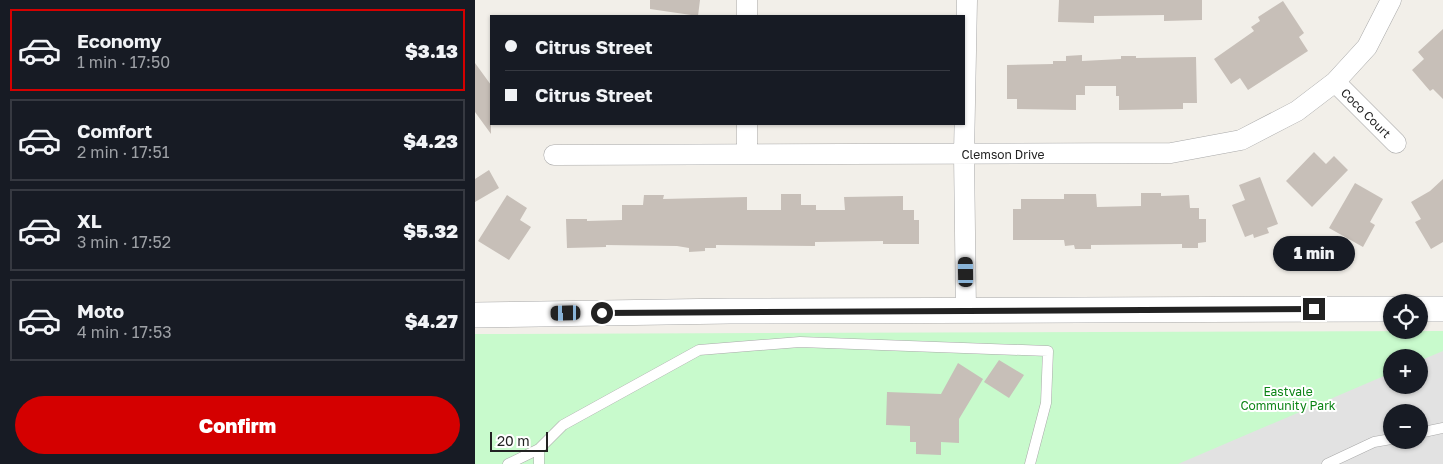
<!DOCTYPE html>
<html lang="en">
<head>
<meta charset="utf-8">
<style>
	body { margin:0; font-family:"Golos Text",sans-serif; background:#242831; color:#f1f3f6; height:100vh; display:flex; flex-direction:column; font-size:19px; white-space:nowrap }
	* { box-sizing:border-box; margin:0 }
	p { font-size:16px; color:#9ea1a6 }
	.icon { flex:none; width:28px; height:28px; fill:none; stroke:currentColor; stroke-width:2; stroke-linecap:round; stroke-linejoin:round }
	.map { position:relative; flex:1; overflow:hidden }
	.sheet { display:flex; flex-direction:column; background:#171b24; width:475px }
	.sheet>* { flex:none }
	.top-card { position:absolute; left:15px; top:15px; width:475px; height:110px; border-radius:0px; box-shadow:0 1px 4px #0004; display:grid; align-content:center; height:110px; padding:0 15px; background:#171b24 }
	.buttons { position:absolute; left:908px; top:294px; display:grid; gap:10px }
	.buttons a { display:grid; place-items:center; width:45px; height:45px; border-radius:50%; background:#171b24; box-shadow:0 1px 4px #0004; font-size:25px }
	.scale { position:absolute; left:15px; bottom:12px; width:58px; box-sizing:border-box; padding-left:5px; border:2px solid #222; border-top:0; font-size:14px; line-height:18px; white-space:nowrap; color:#222; -webkit-text-stroke:4px #fff; paint-order:stroke }
	.end { position:absolute; width:22px; height:22px; margin:-11px; border:6px solid #222; background:#fff; box-shadow:0 0 0 2px #fff }
	.from { border-radius:50% }
	.bubble { position:absolute; height:35px; border-radius:18px; background:#171b24; box-shadow:0 1px 4px #0004; font-size:16px; font-weight:800; line-height:35px; text-align:center }
	.car { position:absolute; width:15px; height:30px; margin:-15px -8px; border-radius:6px; box-shadow:0 0 4px 1px #0007; background:linear-gradient(#222 24%,#8ab4d8 0 40%,#222 0 76%,#8ab4d8 0 86%,#222 0) }
	.top-card b { display:flex; align-items:center; gap:18px; height:48px; font-size:19px }
	.top-card b+b { border-top:1px solid #363941 }
	.top-card i { width:12px; height:12px; background:#f1f3f6 }
	ul { padding:9px 0 0; list-style:none }
	li { display:flex; align-items:center; gap:15px; height:82px; margin:0 10px 8px; padding:0 5px; border:2px solid #363941; border-radius:0px }
	li div { flex:1 }
	li b { display:block; font-size:19px }
	li em { font-style:normal; font-weight:800 }
	li.active { border-color:#d40000 }
	li>.icon { width:45px; height:45px; stroke-width:1.5 }
	.primary-button { display:flex; gap:10px; margin-top:auto; padding:10px 15px }
	.primary-button a { flex:1; height:58px; border-radius:30px; background:#d40000; color:#fff; font-size:20px; font-weight:800; line-height:58px; text-align:center }
	main { display:flex; flex:1; min-height:0 }
	.map>svg:first-child { display:block }
	.park { fill:#c8facc; fill-rule:evenodd }
	.parking { fill:#e2e2e2; fill-rule:evenodd }
	.building { fill:#c7bfb8 }
	.lines { fill:none; stroke-linecap:round; stroke-linejoin:round }
	.service-casing { stroke:#a9a9a9; stroke-width:11 }
	.minor-casing { stroke:#a9a9a9; stroke-width:21 }
	.tertiary-casing { stroke:#a9a9a9; stroke-width:26 }
	.service { stroke:#fff; stroke-width:10 }
	.minor { stroke:#fff; stroke-width:20 }
	.tertiary { stroke:#fff; stroke-width:25 }
	.route { stroke:#222; stroke-width:6 }
	.labels { text-anchor:middle; dominant-baseline:central; stroke-width:4; stroke-linejoin:round; paint-order:stroke }
	.street-label { font-size:12px; fill:#222; stroke:#fff }
	.park-label { font-size:12px; fill:#0c8416; stroke:#fff }
</style>
</head>
<body>
<main>
<section class="sheet">
<ul>
<li class="active"><svg class="icon" aria-label="car" viewBox="0 0 24 24"><path d="M5 17H2v-5l4-1 3-4h7l3 4 3 1v5h-3M9 17h6M6 11h13"/><circle cx="7" cy="17" r="2"/><circle cx="17" cy="17" r="2"/></svg><div><b>Economy</b><p>1 min · 17:50</p></div><em>$3.13</em></li>
<li><svg class="icon" aria-label="car" viewBox="0 0 24 24"><path d="M5 17H2v-5l4-1 3-4h7l3 4 3 1v5h-3M9 17h6M6 11h13"/><circle cx="7" cy="17" r="2"/><circle cx="17" cy="17" r="2"/></svg><div><b>Comfort</b><p>2 min · 17:51</p></div><em>$4.23</em></li>
<li><svg class="icon" aria-label="car" viewBox="0 0 24 24"><path d="M5 17H2v-5l4-1 3-4h7l3 4 3 1v5h-3M9 17h6M6 11h13"/><circle cx="7" cy="17" r="2"/><circle cx="17" cy="17" r="2"/></svg><div><b>XL</b><p>3 min · 17:52</p></div><em>$5.32</em></li>
<li><svg class="icon" aria-label="car" viewBox="0 0 24 24"><path d="M5 17H2v-5l4-1 3-4h7l3 4 3 1v5h-3M9 17h6M6 11h13"/><circle cx="7" cy="17" r="2"/><circle cx="17" cy="17" r="2"/></svg><div><b>Moto</b><p>4 min · 17:53</p></div><em>$4.27</em></li>
</ul>
<div class="primary-button"><a>Confirm</a></div>
</section>
<div class="map">
<svg width="968" height="464" viewBox="0 0 968 464">
	<rect width="100%" height="100%" fill="#f2efe9"/>
	<path class="park" d="M 968,331 L 968,464 L 0,464 L 0,334 ZM 916,358 L 944,358 L 944,385 L 916,385 ZM 916,412 L 944,412 L 944,440 L 916,440 Z"/>
	<path class="parking" d="M 968,351 L 968,464 L 703,464 L 916,373 L 916,385 L 944,385 L 944,361 ZM 916,412 L 944,412 L 944,440 L 916,440 Z"/>
	<path class="building" d="M 175,0 L 225,0 L 223,16 L 175,9 Z
		M 584,0 L 727,0 L 727,20 L 689,21 L 689,15 L 619,16 L 619,23 L 583,22 Z
		M 808,1 L 829,33 L 824,37 L 833,51 L 773,90 L 765,78 L 756,84 L 739,59 L 779,31 L 776,27 L 785,21 L 783,17 Z
		M 968,29 L 968,99 L 958,89 L 955,91 L 937,70 L 949,59 L 943,52 Z
		M 607,55 L 607,61 L 646,59 L 646,56 L 661,56 L 661,58 L 721,57 L 722,103 L 708,103 L 708,109 L 644,110 L 644,96 L 641,96 L 641,86 L 610,86 L 610,95 L 601,95 L 601,110 L 542,109 L 542,99 L 532,99 L 532,65 L 578,64 L 578,61 L 591,61 L 591,56 Z
		M 0,63 L 16,85 L 16,134 L 0,112 Z
		M 839,152 L 851,164 L 859,156 L 873,170 L 837,207 L 811,181 Z
		M 14,170 L 24,188 L 0,202 L 0,179 Z
		M 785,177 L 803,224 L 792,228 L 794,233 L 779,238 L 778,234 L 770,237 L 757,205 L 770,200 L 764,185 Z
		M 968,179 L 968,242 L 956,249 L 940,222 L 946,219 L 936,202 L 955,191 Z
		M 880,183 L 908,199 L 895,222 L 900,225 L 888,247 L 854,228 Z
		M 666,193 L 686,193 L 686,196 L 714,195 L 715,208 L 724,208 L 724,219 L 731,219 L 731,242 L 723,243 L 723,248 L 707,248 L 707,244 L 616,245 L 616,249 L 600,249 L 599,245 L 590,246 L 589,240 L 538,240 L 538,209 L 546,209 L 546,199 L 589,199 L 589,194 L 621,194 L 622,207 L 666,206 Z
		M 306,194 L 326,194 L 326,205 L 341,205 L 341,210 L 370,210 L 369,197 L 428,196 L 428,210 L 439,210 L 439,220 L 444,220 L 444,244 L 408,244 L 408,241 L 340,242 L 340,246 L 241,245 L 241,248 L 230,248 L 230,251 L 214,252 L 214,248 L 202,246 L 131,245 L 131,247 L 92,248 L 91,219 L 112,219 L 112,221 L 147,220 L 147,205 L 168,205 L 169,195 L 189,195 L 188,199 L 272,197 L 272,210 L 306,210 Z
		M 32,195 L 52,208 L 45,220 L 56,227 L 34,260 L 3,241 Z
		M 524,360 L 549,375 L 534,398 L 509,382 Z
		M 483,363 L 508,379 L 484,419 L 484,443 L 466,442 L 466,455 L 441,454 L 441,442 L 435,442 L 435,426 L 411,425 L 412,392 L 466,394 Z"/>
	<g class="lines">
		<defs>
			<path id="service" d="M 944,433 L 968,428
				M 64,449 L 64,464
				M 33,464 L 64,449 L 88,425 L 224,350 L 325,342 L 573,351 L 571,403 L 555,464
				M 852,464 L 899,442 L 916,439"/>
			<path id="minor" d="M 272,16 L 272,0
				M 860,82 L 921,143
				M 272,154 L 272,124
				M 79,155 L 696,153 L 766,140 L 822,111 L 860,82 L 892,47 L 916,0
				M 491,311 L 489,154 L 492,0"/>
			<path id="tertiary" d="M 944,309 L 968,309
				M 0,315 L 255,311 L 916,309"/>
		</defs>
		<use href="#service" class="service-casing"/>
		<use href="#minor" class="minor-casing"/>
		<use href="#tertiary" class="tertiary-casing"/>
		<use href="#service" class="service"/>
		<use href="#minor" class="minor"/>
		<use href="#tertiary" class="tertiary"/>
	</g>
	<g class="lines">
		<path class="route" d="M 127,313 L 839,309"/>
	</g>
	<g class="labels">
		<g class="street-label">
			<text transform="translate(891 113) rotate(45)">Coco Court</text>
			<text x="528" y="154">Clemson Drive</text>
		</g>
		<g class="park-label">
			<text x="813" y="391">Eastvale<tspan x="813" dy="14">Community Park</tspan></text>
		</g>
	</g>
</svg>
<div class="buttons">
<a><svg class="icon" aria-label="locate" viewBox="0 0 24 24"><circle cx="12" cy="12" r="6"/><path d="M12 2v4M12 18v4M2 12h4M18 12h4"/></svg></a>
<a>+</a>
<a>−</a>
</div>
<div class="scale">20 m</div>
<i class="end from" style="left:127px;top:313px"></i>
<i class="end" style="left:839px;top:309px"></i>
<div class="bubble" style="left:798px;top:236px;width:82px">1 min</div>
<i class="car" style="left:491px;top:272px;rotate:359deg"></i>
<i class="car" style="left:91px;top:313px;rotate:269deg"></i>
<div class="top-card">
<b><i class="from"></i>Citrus Street</b>
<b><i></i>Citrus Street</b>
</div>
</div>
</main>
</body>
</html>
